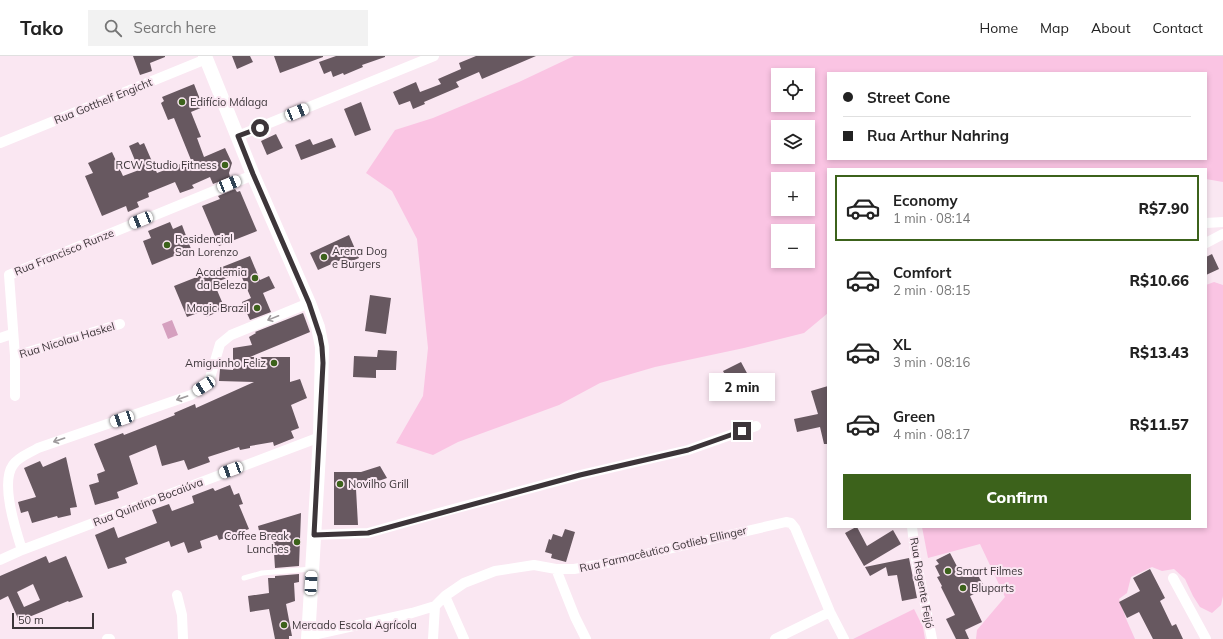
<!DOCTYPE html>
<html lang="en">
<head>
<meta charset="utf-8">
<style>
	body { margin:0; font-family:Mulish,sans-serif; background:#f2f2f2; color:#222; height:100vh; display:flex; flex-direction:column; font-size:15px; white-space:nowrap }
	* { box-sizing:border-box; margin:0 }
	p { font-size:13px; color:#767676 }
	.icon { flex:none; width:22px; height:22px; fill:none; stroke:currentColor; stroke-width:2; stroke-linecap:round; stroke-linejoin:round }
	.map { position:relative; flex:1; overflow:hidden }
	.details { position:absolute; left:827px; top:112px; width:380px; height:360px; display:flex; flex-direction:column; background:#fff; border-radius:0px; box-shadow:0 2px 6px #0003 }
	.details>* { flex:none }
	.hud { position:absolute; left:827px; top:16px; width:380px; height:88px; border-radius:0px; box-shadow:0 2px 6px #0003; display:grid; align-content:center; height:88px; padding:0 16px; background:#fff }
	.buttons { position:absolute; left:771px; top:12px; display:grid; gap:8px }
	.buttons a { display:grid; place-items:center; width:44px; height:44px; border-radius:0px; background:#fff; box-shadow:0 2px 6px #0003; font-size:20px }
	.scale { position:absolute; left:12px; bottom:10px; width:82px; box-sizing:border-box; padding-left:4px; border:2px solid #3c3539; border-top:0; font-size:11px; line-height:14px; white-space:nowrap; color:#3c3539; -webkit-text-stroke:3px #fae7f2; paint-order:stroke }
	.end { position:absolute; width:18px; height:18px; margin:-9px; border:5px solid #3c3539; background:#fff; box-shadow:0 0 0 2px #fff }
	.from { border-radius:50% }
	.bubble { position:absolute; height:28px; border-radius:0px; background:#fff; box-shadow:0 2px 6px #0003; font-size:13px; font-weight:800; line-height:28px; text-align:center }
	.car { position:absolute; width:12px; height:24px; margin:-12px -6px; border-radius:5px; box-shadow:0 0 3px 1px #0007; background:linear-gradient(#fff 24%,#345 0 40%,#fff 0 76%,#345 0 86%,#fff 0) }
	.hud b { display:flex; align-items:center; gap:14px; height:38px; font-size:15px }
	.hud b+b { border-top:1px solid #e0e0e0 }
	.hud i { width:10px; height:10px; background:#222 }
	ul { padding:7px 0 0; list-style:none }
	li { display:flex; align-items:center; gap:12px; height:66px; margin:0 8px 6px; padding:0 8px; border:2px solid transparent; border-radius:0px }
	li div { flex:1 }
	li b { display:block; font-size:15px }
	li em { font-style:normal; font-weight:800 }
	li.on { border-color:#3c621b }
	li>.icon { width:36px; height:36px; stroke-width:1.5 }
	.action { display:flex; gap:8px; margin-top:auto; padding:8px 16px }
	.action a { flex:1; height:46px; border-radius:0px; background:#3c621b; color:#fff; font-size:16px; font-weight:800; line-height:46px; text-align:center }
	header { display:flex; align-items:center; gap:24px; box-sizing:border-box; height:56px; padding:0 20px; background:#fff; border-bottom:1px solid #e0e0e0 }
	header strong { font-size:19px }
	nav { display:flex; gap:22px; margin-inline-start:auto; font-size:14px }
	.search { width:280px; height:36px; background:#f2f2f2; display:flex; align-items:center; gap:10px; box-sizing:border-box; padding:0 14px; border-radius:0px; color:#767676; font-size:15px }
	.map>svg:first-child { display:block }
	.green { fill:#fac4e3; fill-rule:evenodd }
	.water { fill:#d5a0bf }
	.building { fill:#675860; fill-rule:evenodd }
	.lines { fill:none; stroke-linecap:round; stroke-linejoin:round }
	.lane { stroke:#fff; stroke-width:5 }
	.street { stroke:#fff; stroke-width:10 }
	.secondary { stroke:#fff; stroke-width:14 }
	.oneway { stroke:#9e9a9c }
	.route { stroke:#3c3539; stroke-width:5 }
	.poi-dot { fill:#3c621b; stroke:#fae7f2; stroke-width:1.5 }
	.labels { text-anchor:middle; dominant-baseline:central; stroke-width:4; stroke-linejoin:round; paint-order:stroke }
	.street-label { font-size:11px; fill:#3c3539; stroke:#fae7f2 }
	.poi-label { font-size:11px; fill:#3c3539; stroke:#fae7f2; text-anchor:start }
</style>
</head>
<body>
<header>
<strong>Tako</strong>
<div class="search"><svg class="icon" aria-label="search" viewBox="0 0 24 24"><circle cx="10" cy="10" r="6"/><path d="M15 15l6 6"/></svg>Search here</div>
<nav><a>Home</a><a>Map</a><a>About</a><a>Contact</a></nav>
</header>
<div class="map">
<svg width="1223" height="583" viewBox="0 0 1223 583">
	<rect width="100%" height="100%" fill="#fae7f2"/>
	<path class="green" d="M 574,0 L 1223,0 L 1223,126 L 1206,123 L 1206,113 L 828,113 L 828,257 L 804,277 L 744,292 L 655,311 L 600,327 L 559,349 L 458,386 L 433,399 L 396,387 L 423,340 L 428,292 L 417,183 L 392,135 L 366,117 L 395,74 L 433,62 L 519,26 ZM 828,17 L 1206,17 L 1206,103 L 828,103 ZM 778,19 L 808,19 L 808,49 L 778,49 ZM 778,71 L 808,71 L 808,101 L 778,101 ZM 778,123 L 808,123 L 808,153 L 778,153 ZM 778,175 L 808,175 L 808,205 L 778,205 Z
		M 1214,226 L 1223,229 L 1223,540 L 1221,549 L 1212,557 L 1200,551 L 1193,540 L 1185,523 L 1174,513 L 1162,515 L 1152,511 L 1131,521 L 1127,537 L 1119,543 L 1127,565 L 1135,583 L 976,583 L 977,574 L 1005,541 L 980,488 L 928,502 L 922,471 L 1206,471 L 1206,229 Z
		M 914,553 L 923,571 L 925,583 L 853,583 Z"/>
	<path class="water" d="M 172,264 L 178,279 L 168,283 L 162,268 Z"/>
	<path class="building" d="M 133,0 L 165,0 L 165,1 L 150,7 L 152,15 L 140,19 Z
		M 232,0 L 250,0 L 253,6 L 237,13 Z
		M 274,0 L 323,0 L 323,1 L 280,17 Z
		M 336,0 L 385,0 L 385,1 L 362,9 L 363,11 L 344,19 L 343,17 L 333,21 L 331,15 L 324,18 L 319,6 Z
		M 476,0 L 536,0 L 482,23 L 479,16 L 456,26 L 459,31 L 424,46 L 425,48 L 413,53 L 410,45 L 399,49 L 393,36 L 416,26 L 420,36 L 441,28 L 438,23 L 461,13 L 459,7 Z
		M 194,28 L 203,51 L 191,56 L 201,81 L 197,82 L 204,101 L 225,92 L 232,107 L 229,117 L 230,121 L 213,128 L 210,121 L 192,129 L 194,132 L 180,137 L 175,126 L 148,137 L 149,141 L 137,146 L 139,151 L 128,156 L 126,150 L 102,160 L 85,120 L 93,117 L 88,107 L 112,96 L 123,120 L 139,114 L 129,90 L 138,86 L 140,89 L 144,87 L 157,117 L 191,104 L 174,62 L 168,64 L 161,47 L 164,45 L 162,41 Z
		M 361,46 L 371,74 L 355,80 L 344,53 Z
		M 276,78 L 283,92 L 267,99 L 261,85 Z
		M 332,82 L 336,91 L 301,104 L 295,89 L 310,83 L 313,89 Z
		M 235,133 L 237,136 L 240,135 L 257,175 L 219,190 L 202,150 L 220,143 L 218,140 Z
		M 170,166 L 173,173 L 182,169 L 191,193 L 152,209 L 143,185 L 151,182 L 148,175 Z
		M 349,179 L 359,202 L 345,208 L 343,203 L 318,214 L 310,197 Z
		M 1212,198 L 1219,213 L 1206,219 L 1206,201 Z
		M 250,200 L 260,224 L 269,220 L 275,232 L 263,237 L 271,256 L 250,264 L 242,246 L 251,242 L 240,217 L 214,227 L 225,253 L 206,261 L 203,255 L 187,261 L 174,230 Z
		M 370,239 L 391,242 L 386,278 L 365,275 Z
		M 303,257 L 310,276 L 250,301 L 290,301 L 290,326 L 300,323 L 307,342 L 291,349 L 299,372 L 291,375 L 294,382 L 274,390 L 273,386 L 250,390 L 250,392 L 240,394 L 239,391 L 208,401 L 210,406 L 188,414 L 184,404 L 162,410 L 156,389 L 129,400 L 138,428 L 117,436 L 119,442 L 95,449 L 89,429 L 99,426 L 97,418 L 105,415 L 94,388 L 123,377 L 124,379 L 155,367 L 175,359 L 174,357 L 195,348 L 196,352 L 254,326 L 219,325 L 220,313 L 233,314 L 233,292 L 252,289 L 249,281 L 256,277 L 255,276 Z
		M 378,294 L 397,295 L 396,314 L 376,314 L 376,322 L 353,321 L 354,300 L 377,301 Z
		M 741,306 L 755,332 L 734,343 L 729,334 L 732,332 L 723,315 Z
		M 828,330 L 828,388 L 824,388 L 820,371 L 797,376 L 794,363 L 818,358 L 811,335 Z
		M 66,401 L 77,451 L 70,452 L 71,459 L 58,462 L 57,460 L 32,467 L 28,455 L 21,457 L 18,446 L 36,441 L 24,412 L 40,405 L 43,411 Z
		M 380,410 L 387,422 L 356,433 L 358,469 L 334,469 L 334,416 L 361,416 Z
		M 230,429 L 234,439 L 239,437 L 243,448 L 239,449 L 249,473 L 219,484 L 217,479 L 200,485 L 202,492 L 188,497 L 184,486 L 171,491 L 169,485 L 125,502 L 127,507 L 108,513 L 95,479 L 114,471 L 118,482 L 157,467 L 152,454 L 169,448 L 172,455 L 194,447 L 192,440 L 213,432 L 215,435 Z
		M 301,457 L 299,510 L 275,512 L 273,481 L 261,484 L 258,470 Z
		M 856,471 L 857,471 L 867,490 L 893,474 L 901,488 L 864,510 L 845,477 Z
		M 565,473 L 575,476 L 566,506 L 551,502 L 552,498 L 545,496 L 549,483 L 551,484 L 553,478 L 562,481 Z
		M 950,497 L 962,520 L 975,514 L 985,532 L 970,540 L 982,566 L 965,574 L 969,583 L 956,583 L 946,563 L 955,559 L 941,531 L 942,530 L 937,521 L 940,520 L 935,510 L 939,508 L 936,504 Z
		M 46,500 L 49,507 L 66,500 L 83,541 L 69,546 L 68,545 L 29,561 L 30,562 L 20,567 L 8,540 L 0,544 L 0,520 ZM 33,528 L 40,544 L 24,551 L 17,536 Z
		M 909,502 L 917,542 L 902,545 L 897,519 L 888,520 L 886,511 L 870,520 L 865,511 Z
		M 1150,513 L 1165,542 L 1160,545 L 1172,570 L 1176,568 L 1183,583 L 1153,583 L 1139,556 L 1127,562 L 1119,546 L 1140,535 L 1133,522 Z
		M 299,518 L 299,526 L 294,527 L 295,545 L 286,548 L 292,580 L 289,580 L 289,583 L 275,583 L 269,553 L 250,556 L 248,540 L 269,537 L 268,522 L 275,522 L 275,520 Z"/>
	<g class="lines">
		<path class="lane" d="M 244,522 L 262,517 L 312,513"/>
		<path class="street" d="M 238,80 L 434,0
			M 0,87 L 206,3
			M 1206,167 L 1223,166
			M 1206,187 L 1223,178
			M 0,282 L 12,278
			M 15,300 L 120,268
			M 15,340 L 15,300 L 9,219 L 253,119
			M 912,471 L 916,503 L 932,583
			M 314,479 L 368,477 L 446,455 L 580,419 L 688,394 L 756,370
			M 22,494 C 16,475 0,427 13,409 C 18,401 30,397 38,392 L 191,339 L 204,330 L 210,322 L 220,288 L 231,279 L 309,247
			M 0,504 L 22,494 L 320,381
			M 556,513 L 575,561 L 586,583
			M 1173,522 L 1206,583
			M 177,539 L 182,559 L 183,583
			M 445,540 L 464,583
			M 309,580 L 412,557 L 435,550 L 445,540 L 464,527 L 495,515 L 534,509 L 556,513 L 574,513 L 598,509 L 786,466 L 791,467 L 795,472 L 830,556 L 844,583
			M 107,583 L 110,583
			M 433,583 L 435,550
			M 775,583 L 830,556"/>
		<path class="secondary" d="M 205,0 L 253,119 L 309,247 L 318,271 L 322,291 L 320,381 L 308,583"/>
	</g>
	<defs><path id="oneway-shaft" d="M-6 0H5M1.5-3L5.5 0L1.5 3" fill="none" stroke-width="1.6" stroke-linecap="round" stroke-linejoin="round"/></defs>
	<g class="oneway">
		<use href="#oneway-shaft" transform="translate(273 262) rotate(158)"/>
		<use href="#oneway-shaft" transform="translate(182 342) rotate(161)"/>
		<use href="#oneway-shaft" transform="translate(59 384) rotate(161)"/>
	</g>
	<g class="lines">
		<path class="route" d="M 260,72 L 238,80 L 253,118 L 309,247 L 320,280 L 322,291 L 323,307 L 314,479 L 368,477 L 580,419 L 688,394 L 742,375"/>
	</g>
	<g class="poi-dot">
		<circle cx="182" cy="46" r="4"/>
		<circle cx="225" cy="109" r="4"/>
		<circle cx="167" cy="189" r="4"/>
		<circle cx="324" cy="201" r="4"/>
		<circle cx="255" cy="222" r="4"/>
		<circle cx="257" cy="252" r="4"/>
		<circle cx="274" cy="307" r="4"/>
		<circle cx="340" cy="428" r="4"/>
		<circle cx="297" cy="486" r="4"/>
		<circle cx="948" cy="515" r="4"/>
		<circle cx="963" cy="532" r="4"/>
		<circle cx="284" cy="569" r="4"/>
	</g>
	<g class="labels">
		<g class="street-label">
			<text transform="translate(103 45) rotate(-22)">Rua Gotthelf Engicht</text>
			<text transform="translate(64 196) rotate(-22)">Rua Francisco Runze</text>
			<text transform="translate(67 284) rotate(-17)">Rua Nicolau Haskel</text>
			<text transform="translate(148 446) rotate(-21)">Rua Quintino Bocaiúva</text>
			<text transform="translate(663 493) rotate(-13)">Rua Farmacêutico Gotlieb Ellinger</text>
			<text transform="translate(922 527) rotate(80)">Rua Regente Feijó</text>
		</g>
		<g class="poi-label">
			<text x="190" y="46">Edifício Málaga</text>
			<text x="217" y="109" text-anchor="end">RCW Studio Fitness</text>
			<text x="175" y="183">Residencial<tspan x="175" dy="13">San Lorenzo</tspan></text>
			<text x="332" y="195">Arena Dog<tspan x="332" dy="13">e Burgers</tspan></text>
			<text x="247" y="216" text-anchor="end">Academia<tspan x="247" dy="13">da Beleza</tspan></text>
			<text x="249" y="252" text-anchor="end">Magic Brazil</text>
			<text x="266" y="307" text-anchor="end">Amiguinho Feliz</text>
			<text x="348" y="428">Novilho Grill</text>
			<text x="289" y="480" text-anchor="end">Coffee Break<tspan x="289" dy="13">Lanches</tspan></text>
			<text x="956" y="515">Smart Filmes</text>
			<text x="971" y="532">Bluparts</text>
			<text x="292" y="569">Mercado Escola Agrícola</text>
		</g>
	</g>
</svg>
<div class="buttons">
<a><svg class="icon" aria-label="locate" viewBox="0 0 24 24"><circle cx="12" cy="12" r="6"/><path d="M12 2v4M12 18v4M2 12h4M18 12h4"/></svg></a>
<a><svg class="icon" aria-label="layers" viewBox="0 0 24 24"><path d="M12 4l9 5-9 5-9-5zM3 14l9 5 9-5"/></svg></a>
<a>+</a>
<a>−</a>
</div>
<div class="scale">50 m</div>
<i class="end from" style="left:260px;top:72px"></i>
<i class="end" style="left:742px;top:375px"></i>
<div class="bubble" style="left:709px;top:317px;width:66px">2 min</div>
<i class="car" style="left:297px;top:56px;rotate:68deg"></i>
<i class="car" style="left:229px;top:128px;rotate:68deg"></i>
<i class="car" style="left:141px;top:164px;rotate:248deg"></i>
<i class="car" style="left:204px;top:330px;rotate:237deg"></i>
<i class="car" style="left:122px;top:363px;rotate:251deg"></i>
<i class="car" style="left:231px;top:414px;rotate:250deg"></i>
<i class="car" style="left:311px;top:527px;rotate:3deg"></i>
<div class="hud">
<b><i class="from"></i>Street Cone</b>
<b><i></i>Rua Arthur Nahring</b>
</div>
<section class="details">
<ul>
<li class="on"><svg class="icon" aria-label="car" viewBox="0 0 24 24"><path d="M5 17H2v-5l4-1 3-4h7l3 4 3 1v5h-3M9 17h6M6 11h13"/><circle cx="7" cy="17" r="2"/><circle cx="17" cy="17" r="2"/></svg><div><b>Economy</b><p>1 min · 08:14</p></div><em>R$7.90</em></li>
<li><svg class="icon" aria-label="car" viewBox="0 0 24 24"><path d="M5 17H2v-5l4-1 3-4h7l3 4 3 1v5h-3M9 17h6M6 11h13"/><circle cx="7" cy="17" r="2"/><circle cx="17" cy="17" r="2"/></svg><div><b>Comfort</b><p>2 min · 08:15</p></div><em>R$10.66</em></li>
<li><svg class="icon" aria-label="car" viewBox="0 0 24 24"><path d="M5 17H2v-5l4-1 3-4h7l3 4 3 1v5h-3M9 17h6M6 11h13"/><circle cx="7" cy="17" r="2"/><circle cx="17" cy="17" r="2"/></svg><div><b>XL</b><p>3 min · 08:16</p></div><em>R$13.43</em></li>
<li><svg class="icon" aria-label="car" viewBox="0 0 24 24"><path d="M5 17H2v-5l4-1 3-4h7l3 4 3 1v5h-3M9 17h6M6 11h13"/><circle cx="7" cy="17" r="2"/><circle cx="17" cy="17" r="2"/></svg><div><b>Green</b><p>4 min · 08:17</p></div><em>R$11.57</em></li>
</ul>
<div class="action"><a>Confirm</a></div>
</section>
</div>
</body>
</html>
